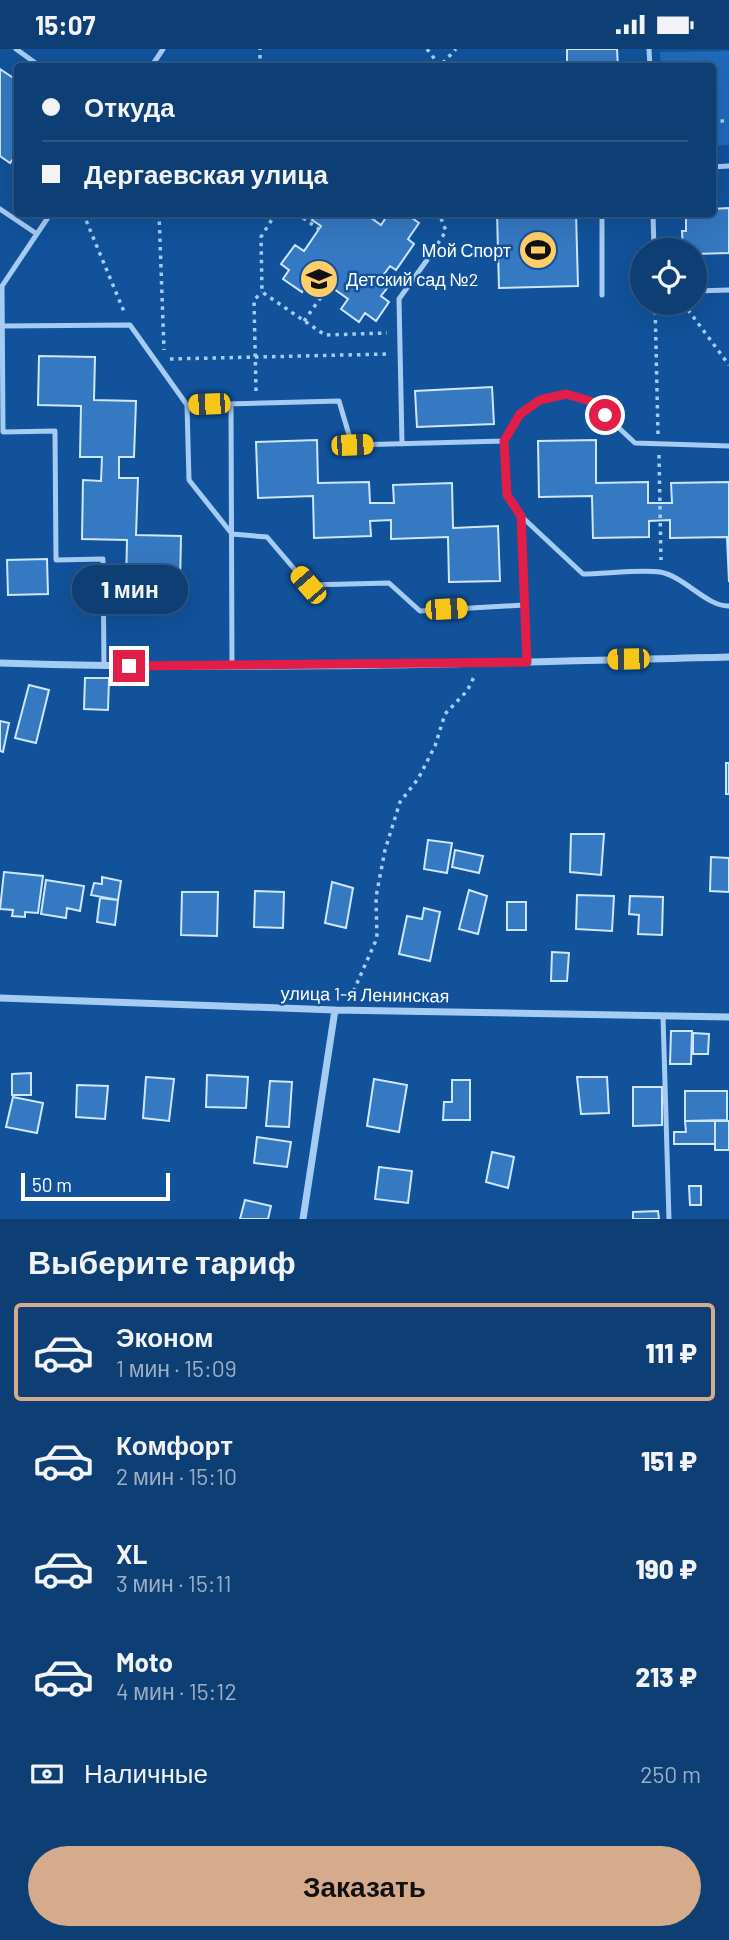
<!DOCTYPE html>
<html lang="ru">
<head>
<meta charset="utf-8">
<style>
	body { margin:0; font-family:Barlow,sans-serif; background:#164579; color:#f1f3f6; height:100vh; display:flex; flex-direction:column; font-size:26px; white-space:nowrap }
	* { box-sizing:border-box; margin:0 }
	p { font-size:23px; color:#9aaec5 }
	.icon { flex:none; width:38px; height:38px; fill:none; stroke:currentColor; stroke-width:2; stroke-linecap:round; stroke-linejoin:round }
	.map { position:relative; height:1170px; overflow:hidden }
	.details { display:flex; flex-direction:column; background:#0d3e74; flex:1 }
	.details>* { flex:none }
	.hud { position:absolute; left:14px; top:14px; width:702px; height:154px; border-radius:7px; box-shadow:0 7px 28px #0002,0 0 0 2px #2d5786; display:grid; align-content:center; height:154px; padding:0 28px; background:#0d3e74 }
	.controls { position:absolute; left:630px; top:189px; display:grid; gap:14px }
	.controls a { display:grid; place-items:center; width:77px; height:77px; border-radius:50%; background:#0d3e74; box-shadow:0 7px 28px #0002,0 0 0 2px #2d5786; font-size:35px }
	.scale { position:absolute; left:21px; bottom:18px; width:149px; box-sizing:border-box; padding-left:7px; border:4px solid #fff; border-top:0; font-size:19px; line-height:24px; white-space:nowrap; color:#fff; -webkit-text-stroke:5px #11529b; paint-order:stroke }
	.end { position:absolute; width:32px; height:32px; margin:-16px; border:9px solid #e11d48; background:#fff; box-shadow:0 0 0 4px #fff }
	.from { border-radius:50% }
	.bubble { position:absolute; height:49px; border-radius:24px; background:#0d3e74; box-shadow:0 7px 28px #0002,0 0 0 2px #2d5786; font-size:23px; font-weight:800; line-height:49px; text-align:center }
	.car { position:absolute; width:21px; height:42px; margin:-21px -10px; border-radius:9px; box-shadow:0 0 5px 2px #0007; background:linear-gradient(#f5c518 24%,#345 0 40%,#f5c518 0 76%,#345 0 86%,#f5c518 0) }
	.hud b { display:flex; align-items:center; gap:24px; height:66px; font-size:26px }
	.hud b+b { border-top:2px solid #2d5786 }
	.hud i { width:18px; height:18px; background:#f1f3f6 }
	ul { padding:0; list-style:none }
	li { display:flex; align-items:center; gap:21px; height:98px; margin:0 14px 10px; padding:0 14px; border:4px solid transparent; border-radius:7px }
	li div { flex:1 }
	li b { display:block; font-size:26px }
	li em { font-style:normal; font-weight:800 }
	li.on { border-color:#d6ab8b }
	li>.icon { width:63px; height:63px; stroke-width:1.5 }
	h2 { padding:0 28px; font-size:32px; line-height:84px }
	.pay { display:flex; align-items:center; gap:18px; height:77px; padding:0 28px; font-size:26px }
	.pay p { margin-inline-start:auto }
	.action { display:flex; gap:14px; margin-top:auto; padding:14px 28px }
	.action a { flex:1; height:80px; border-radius:42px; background:#d6ab8b; color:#111; font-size:28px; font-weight:800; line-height:80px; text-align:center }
	.status { display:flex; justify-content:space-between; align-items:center; height:49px; padding:0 35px; background:#0d3e74; direction:ltr }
	.status svg { height:19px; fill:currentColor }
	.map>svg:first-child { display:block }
	.green { fill:#206ab9 }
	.building { fill:#3579c2; stroke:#cee5fe; stroke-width:2 }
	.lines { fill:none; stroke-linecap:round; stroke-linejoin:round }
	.path { stroke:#a6ccf4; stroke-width:3.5; stroke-dasharray:3.5 5; stroke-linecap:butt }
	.lane { stroke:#a6ccf4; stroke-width:5 }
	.street { stroke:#a6ccf4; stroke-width:7 }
	.route { stroke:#e11d48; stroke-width:9 }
	.labels { text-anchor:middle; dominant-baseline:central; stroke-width:5; stroke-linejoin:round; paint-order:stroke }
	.poi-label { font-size:18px; fill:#fff; stroke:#11529b; text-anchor:end }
	.street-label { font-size:18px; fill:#fff; stroke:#11529b }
</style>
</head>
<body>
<div class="status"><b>15:07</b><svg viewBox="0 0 49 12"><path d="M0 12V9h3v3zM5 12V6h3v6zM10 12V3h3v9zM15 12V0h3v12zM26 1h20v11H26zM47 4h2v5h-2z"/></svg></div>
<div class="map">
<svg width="729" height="1170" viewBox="0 0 729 1170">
	<rect width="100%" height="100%" fill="#11529b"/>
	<path class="green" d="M 729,2 L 729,96 L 712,97 L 712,18 L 661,17 L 660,3 Z"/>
	<path class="building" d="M 567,0 L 617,0 L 618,18 L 567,18 Z
		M 0,20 L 18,32 L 18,103 L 10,114 L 0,107 Z
		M 729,159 L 729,204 L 695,205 L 695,201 L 683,201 L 682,182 L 686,182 L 686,164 L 712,164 L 712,160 Z
		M 317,164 L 364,164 L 381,176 L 389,164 L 405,164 L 419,174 L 408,190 L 414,195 L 396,221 L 390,217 L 379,232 L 388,238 L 381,247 L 389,253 L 376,272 L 365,264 L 359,273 L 341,260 L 348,250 L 324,233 L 319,240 L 309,233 L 302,243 L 283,230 L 289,221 L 281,215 L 295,196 L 304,202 L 321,177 L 312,171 Z
		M 497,164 L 576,164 L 578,237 L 499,239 Z
		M 39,307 L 95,308 L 94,351 L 136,352 L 134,408 L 119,408 L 119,429 L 138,429 L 136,486 L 181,487 L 180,537 L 126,536 L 127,491 L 82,490 L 83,431 L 101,432 L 102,408 L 80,408 L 81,357 L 38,356 Z
		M 492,338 L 494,375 L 417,378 L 415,342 Z
		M 317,391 L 318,434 L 369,433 L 370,454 L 394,454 L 393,436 L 452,434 L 453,479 L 498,477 L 500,532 L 449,533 L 448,488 L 391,490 L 391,471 L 370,472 L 371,487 L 314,489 L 313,447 L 258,449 L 256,393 Z
		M 596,391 L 596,434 L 648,433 L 648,454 L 672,454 L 671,434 L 729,433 L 729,533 L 727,488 L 670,489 L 670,471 L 649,472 L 649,488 L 593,489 L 592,447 L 539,448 L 538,392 Z
		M 47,510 L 48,545 L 8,546 L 7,511 Z
		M 85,629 L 109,629 L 108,661 L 84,660 Z
		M 29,636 L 49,641 L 36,694 L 15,689 Z
		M 0,672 L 9,674 L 3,703 L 0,702 Z
		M 726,714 L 729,714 L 729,745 L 726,745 Z
		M 571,785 L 604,785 L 601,826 L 570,823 Z
		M 428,791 L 452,794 L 447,824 L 424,820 Z
		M 455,801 L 483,807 L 479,824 L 452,818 Z
		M 711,808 L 729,809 L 729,843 L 710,842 Z
		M 4,823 L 43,827 L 38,864 L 25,863 L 25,868 L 12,867 L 13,861 L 0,860 Z
		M 102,828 L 121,832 L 118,851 L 91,846 L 94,834 L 102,835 Z
		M 46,831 L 84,837 L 80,862 L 67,859 L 66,869 L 41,865 Z
		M 332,833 L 353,839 L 346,879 L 325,874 Z
		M 469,841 L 487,847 L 478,885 L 459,880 Z
		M 255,842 L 284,843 L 283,879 L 254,878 Z
		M 182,843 L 218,843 L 217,887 L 181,886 Z
		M 577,846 L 614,847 L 612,882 L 576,880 Z
		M 630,847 L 663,848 L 662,886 L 638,885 L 639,866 L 629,865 Z
		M 100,849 L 118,851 L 115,876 L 97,873 Z
		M 507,853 L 526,853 L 526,881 L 507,881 Z
		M 424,859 L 440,863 L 430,912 L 399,905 L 407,867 L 422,870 Z
		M 552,903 L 569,904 L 567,932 L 551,932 Z
		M 671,982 L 692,982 L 691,1015 L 670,1015 Z
		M 693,984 L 709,985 L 708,1005 L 693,1005 Z
		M 31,1024 L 31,1046 L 12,1046 L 12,1025 Z
		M 207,1026 L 248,1028 L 246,1059 L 206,1058 Z
		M 146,1028 L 174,1030 L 169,1072 L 143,1069 Z
		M 577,1028 L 607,1028 L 609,1064 L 581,1065 Z
		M 374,1030 L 407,1036 L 399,1083 L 367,1077 Z
		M 452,1031 L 470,1031 L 470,1071 L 443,1071 L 444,1053 L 452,1053 Z
		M 270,1032 L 292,1033 L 289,1078 L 266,1077 Z
		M 77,1036 L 108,1037 L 105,1070 L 76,1068 Z
		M 633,1038 L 662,1038 L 662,1076 L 633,1077 Z
		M 685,1042 L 727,1042 L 727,1071 L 685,1072 Z
		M 13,1048 L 43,1054 L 37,1084 L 6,1078 Z
		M 685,1072 L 715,1072 L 715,1095 L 674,1095 L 674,1083 L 686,1083 Z
		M 715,1072 L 729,1072 L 729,1101 L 715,1101 Z
		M 257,1088 L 291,1093 L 287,1118 L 254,1114 Z
		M 492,1103 L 514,1108 L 508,1139 L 486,1133 Z
		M 379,1118 L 412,1122 L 408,1154 L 375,1150 Z
		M 689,1137 L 701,1137 L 701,1156 L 690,1156 Z
		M 245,1151 L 271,1157 L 268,1170 L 240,1170 Z
		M 658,1162 L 659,1170 L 633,1170 L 633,1163 Z"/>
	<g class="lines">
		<path class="path" d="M 427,0 L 440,17 L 456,0
			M 260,18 L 260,0
			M 712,72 L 729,72
			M 83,164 L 125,265
			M 159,164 L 164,301
			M 276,164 L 261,188 L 262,243 L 325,286 L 387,284
			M 296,164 L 319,180
			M 373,171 L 377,164
			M 433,202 L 446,182 L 439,164
			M 383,226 L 395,234
			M 655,254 L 658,385
			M 683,254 L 729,316
			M 304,272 L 329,237
			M 170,310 L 389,305
			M 256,342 L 254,251 L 262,243
			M 659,406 L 661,511
			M 347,948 L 354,941 L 377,889 L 376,848 L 385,801 L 400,753 L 418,730 L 435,697 L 445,665 L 467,642 L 474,628"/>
		<path class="lane" d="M 16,0 L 41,18
			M 649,0 L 650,18
			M 151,18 L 163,0
			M 712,118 L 729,117
			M 0,160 L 37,185
			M 653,164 L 654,201
			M 2,237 L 3,383 L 55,382 L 56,511 L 103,510 L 104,617
			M 2,237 L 51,164
			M 695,242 L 729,241
			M 602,246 L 602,164
			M 2,277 L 130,276 L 187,356 L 189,431 L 232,485 L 267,488 L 308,536 L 389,534 L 420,562 L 524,556
			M 231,355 L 232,617
			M 187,356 L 339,352 L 352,396 L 504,392
			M 402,395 L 399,250 L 427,211
			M 729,397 L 635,394 L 590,352 L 566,346 L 540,351 L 520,365 L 504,392 L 507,446 L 521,467 L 583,525 C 603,525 642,520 660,523 C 684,527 707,558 729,557
			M 521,467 L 527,613
			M 663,967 L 669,1170"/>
		<path class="street" d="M 0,614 C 243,622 486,614 729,608
			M 0,949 L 335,961 L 729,968
			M 303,1170 L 335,961"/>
	</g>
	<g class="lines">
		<path class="route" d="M 129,617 L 527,613 L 521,467 L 507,446 L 504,392 L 520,365 L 540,351 L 566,345 L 590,352 L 605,366"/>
	</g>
	<defs>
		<symbol id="stadium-disc" viewBox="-11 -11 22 22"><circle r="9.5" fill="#ffce69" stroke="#11529b"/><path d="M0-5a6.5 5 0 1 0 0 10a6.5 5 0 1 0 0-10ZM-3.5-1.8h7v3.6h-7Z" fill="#111"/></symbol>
		<symbol id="school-disc" viewBox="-11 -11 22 22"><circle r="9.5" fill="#ffce69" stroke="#11529b"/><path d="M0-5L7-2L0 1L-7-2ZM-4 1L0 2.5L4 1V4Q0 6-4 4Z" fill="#111"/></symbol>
	</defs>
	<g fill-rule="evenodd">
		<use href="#stadium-disc" x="516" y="179" width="44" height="44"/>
		<use href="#school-disc" x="297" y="208" width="44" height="44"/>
	</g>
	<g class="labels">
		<g class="poi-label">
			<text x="511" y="201">Мой Спорт</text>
			<text x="346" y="230" text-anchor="start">Детский сад №2</text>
		</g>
		<g class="street-label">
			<text transform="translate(365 945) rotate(1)">улица 1-я Ленинская</text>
		</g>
	</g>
</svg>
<div class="controls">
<a><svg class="icon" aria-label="locate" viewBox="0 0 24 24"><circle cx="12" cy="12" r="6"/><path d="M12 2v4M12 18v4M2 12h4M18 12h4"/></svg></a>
</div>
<div class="scale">50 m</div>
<i class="end from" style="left:605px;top:366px"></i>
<i class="end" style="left:129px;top:617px"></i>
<div class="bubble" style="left:72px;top:516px;width:116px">1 мин</div>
<i class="car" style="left:209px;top:355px;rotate:268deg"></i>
<i class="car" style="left:352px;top:396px;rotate:88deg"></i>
<i class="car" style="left:308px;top:536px;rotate:319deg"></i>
<i class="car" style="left:446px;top:560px;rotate:87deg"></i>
<i class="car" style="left:628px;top:610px;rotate:269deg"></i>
<div class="hud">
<b><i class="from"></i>Откуда</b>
<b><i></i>Дергаевская улица</b>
</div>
</div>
<section class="details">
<h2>Выберите тариф</h2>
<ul>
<li class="on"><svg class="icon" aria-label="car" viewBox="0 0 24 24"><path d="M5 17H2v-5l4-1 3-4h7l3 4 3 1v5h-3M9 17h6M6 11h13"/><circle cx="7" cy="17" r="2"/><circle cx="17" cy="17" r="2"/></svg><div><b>Эконом</b><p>1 мин · 15:09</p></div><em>111 ₽</em></li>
<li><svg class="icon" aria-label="car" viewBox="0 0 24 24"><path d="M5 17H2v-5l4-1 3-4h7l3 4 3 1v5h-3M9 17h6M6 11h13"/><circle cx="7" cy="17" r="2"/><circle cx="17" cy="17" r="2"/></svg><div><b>Комфорт</b><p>2 мин · 15:10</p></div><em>151 ₽</em></li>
<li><svg class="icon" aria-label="car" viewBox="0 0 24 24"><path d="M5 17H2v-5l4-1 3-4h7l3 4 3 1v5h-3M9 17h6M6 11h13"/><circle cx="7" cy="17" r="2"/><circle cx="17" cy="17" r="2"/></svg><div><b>XL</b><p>3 мин · 15:11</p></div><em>190 ₽</em></li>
<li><svg class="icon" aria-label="car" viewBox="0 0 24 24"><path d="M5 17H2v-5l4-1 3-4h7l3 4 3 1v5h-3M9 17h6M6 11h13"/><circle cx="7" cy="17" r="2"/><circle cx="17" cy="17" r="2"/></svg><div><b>Moto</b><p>4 мин · 15:12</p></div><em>213 ₽</em></li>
</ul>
<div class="pay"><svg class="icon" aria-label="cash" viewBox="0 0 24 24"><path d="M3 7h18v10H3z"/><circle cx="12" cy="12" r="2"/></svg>Наличные<p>250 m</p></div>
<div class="action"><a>Заказать</a></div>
</section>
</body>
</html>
